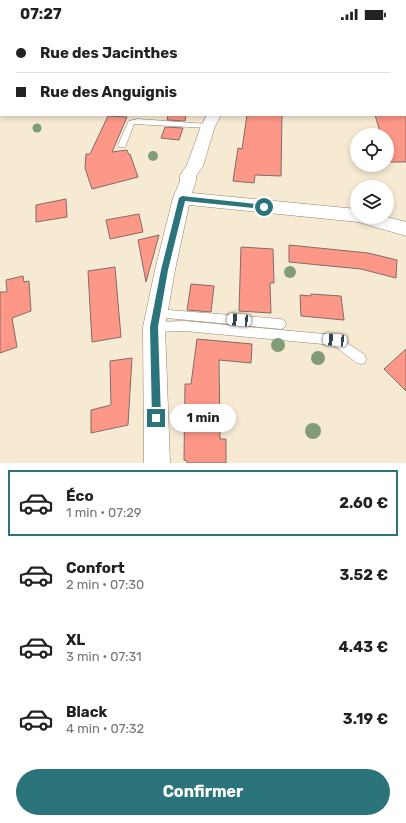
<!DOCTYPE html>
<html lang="fr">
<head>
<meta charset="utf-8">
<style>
	body { margin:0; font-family:Rubik,sans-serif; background:#f2f2f2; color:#222; height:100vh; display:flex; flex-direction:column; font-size:15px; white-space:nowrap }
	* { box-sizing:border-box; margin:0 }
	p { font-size:13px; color:#767676 }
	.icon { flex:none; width:22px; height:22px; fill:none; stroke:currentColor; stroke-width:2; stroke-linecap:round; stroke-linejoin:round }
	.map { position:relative; height:435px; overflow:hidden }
	.side { display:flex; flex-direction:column; background:#fff; flex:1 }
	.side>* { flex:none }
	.top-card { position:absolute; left:0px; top:0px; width:406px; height:88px; box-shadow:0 2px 6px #0003; display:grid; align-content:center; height:88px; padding:0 16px; background:#fff }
	.buttons { position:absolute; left:350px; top:100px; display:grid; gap:8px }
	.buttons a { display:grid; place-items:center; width:44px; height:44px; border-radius:50%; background:#fff; box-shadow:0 2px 6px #0003; font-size:20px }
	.end { position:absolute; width:18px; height:18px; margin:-9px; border:5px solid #2b747b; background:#fff; box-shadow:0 0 0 2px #fff }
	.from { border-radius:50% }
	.bubble { position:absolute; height:28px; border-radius:14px; background:#fff; box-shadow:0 2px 6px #0003; font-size:13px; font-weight:700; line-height:28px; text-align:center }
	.car { position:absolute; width:12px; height:24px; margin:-12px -6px; border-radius:5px; box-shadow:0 0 3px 1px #0007; background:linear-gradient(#fff 24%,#345 0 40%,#fff 0 76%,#345 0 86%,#fff 0) }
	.top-card b { display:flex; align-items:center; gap:14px; height:38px; font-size:15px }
	.top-card b+b { border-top:1px solid #e0e0e0 }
	.top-card i { width:10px; height:10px; background:#222 }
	ul { padding:7px 0 0; list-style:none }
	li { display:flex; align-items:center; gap:12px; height:66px; margin:0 8px 6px; padding:0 8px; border:2px solid transparent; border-radius:0px }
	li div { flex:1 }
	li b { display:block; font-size:15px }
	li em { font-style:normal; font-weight:700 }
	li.selected { border-color:#2b747b }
	li>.icon { width:36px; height:36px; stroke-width:1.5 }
	.cta { display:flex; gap:8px; margin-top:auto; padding:8px 16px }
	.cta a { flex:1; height:46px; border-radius:24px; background:#2b747b; color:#fff; font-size:16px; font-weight:700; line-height:46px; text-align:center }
	.status { display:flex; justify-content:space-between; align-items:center; height:28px; padding:0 20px; background:#fff; direction:ltr }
	.status svg { height:11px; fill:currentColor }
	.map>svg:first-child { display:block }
	.building { fill:#fd9787; stroke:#846b67 }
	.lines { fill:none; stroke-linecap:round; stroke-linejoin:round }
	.lane-casing { stroke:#90846f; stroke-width:1 }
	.street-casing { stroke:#90846f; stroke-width:1 }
	.lane { fill:#fff; fill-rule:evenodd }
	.street { fill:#fff; fill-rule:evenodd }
	.tree { fill:#829c7a }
	.route { fill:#2b747b }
</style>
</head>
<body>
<div class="status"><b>07:27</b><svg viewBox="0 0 49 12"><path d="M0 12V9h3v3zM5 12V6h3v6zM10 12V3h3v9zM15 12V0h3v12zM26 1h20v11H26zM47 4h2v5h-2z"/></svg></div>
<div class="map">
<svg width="406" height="435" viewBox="0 0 406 435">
	<rect width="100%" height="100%" fill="#f7ead3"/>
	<path class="building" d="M 168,87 L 186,87 L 185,93 L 167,92 Z
		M 247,87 L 282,87 L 281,148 L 255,147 L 254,155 L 233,153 L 238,120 L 242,121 Z
		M 375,87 L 406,87 L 406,134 L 390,134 L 387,125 L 387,107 L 381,107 Z
		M 108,88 L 127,89 L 112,124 L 127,122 L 129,127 L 130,126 L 138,149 L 92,161 L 85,140 L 86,126 L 90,126 Z
		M 165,99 L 183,100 L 179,112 L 161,110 Z
		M 66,171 L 67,189 L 36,194 L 36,177 Z
		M 139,186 L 143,204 L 110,211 L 106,192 Z
		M 159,207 L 146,254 L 138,212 Z
		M 289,217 L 368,225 L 397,232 L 396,250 L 361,241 L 289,234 Z
		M 241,219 L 273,221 L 274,255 L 270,255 L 271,285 L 239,283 Z
		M 115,239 L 121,309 L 92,314 L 88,243 Z
		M 23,248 L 24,254 L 29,253 L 31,283 L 12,290 L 17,319 L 0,325 L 0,264 L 7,264 L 6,252 Z
		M 191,256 L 214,258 L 211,284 L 187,282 Z
		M 311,266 L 341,268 L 344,292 L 301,288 L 300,267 L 311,268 Z
		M 197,311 L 252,316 L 251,335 L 219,332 L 220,411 L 226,411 L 226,435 L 187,435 L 187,433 L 184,432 L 185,356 L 191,356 Z
		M 406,321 L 406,363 L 384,341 Z
		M 132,330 L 128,397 L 91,405 L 91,382 L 111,377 L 110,333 Z"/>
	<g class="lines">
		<defs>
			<path id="lane" d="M 138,91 L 208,96 L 212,98 L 208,100 L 134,96 L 126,117 L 125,119 L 119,119 L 118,117 L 128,94 L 129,93 Z
				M 156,281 L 281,291 L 285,293 L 286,296 L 285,299 L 281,301 L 156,289 L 152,288 L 151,285 L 152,282 Z
				M 185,293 L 335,307 L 365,327 L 366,331 L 365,335 L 361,336 L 357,335 L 333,317 L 185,303 L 154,304 L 150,302 L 149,299 L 150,296 L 154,294 Z"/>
			<path id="street" d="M 237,0 L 249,0 L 249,1 L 237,1 Z
				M 405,44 L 406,44 L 406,52 L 405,52 Z
				M 0,52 L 1,52 L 1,60 L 0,60 Z
				M 207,87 L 221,87 L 215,98 L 203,138 L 196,148 L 196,153 L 192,165 L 357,181 L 357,189 L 387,189 L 406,194 L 406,208 L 358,194 L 189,177 L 175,242 L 165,299 L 170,435 L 144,435 L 143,299 L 155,242 L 173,170 L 180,153 L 180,147 L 187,137 L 201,98 Z"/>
		</defs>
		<use href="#lane" class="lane-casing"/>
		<use href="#street" class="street-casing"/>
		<use href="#lane" class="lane"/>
		<use href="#street" class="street"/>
	</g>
	<g class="tree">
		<circle cx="37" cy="100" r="4.5"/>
		<circle cx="153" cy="128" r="5"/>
		<circle cx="290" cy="244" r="6"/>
		<circle cx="278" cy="317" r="7"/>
		<circle cx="318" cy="330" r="7"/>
		<circle cx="313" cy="403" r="8"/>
	</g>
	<path class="route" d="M 182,168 L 264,177 L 267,179 L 264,181 L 185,173 L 168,242 L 158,299 L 161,390 L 159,393 L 156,394 L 153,393 L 152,390 L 150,299 L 161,242 L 179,170 Z"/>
</svg>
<div class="buttons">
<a><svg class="icon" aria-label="locate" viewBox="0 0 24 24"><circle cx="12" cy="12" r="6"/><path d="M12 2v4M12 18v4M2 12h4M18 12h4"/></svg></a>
<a><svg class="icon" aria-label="layers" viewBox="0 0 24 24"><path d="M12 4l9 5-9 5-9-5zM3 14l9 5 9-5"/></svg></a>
</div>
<i class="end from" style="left:264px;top:179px"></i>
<i class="end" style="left:156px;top:390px"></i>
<div class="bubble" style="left:170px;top:376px;width:66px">1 min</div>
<i class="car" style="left:239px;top:292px;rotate:275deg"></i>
<i class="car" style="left:335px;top:312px;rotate:275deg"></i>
<div class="top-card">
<b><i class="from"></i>Rue des Jacinthes</b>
<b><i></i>Rue des Anguignis</b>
</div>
</div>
<section class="side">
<ul>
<li class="selected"><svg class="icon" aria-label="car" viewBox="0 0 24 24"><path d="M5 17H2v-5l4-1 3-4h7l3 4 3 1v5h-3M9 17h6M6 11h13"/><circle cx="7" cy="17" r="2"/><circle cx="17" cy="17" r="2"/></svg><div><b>Éco</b><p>1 min · 07:29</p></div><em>2.60 €</em></li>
<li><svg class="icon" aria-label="car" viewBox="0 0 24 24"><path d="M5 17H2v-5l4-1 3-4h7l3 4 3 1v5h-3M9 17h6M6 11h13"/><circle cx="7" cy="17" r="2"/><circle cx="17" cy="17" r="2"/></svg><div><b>Confort</b><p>2 min · 07:30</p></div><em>3.52 €</em></li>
<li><svg class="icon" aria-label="car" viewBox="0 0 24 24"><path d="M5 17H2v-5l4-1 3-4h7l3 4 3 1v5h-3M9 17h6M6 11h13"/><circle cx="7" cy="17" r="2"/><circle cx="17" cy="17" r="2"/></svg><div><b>XL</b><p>3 min · 07:31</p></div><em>4.43 €</em></li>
<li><svg class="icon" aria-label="car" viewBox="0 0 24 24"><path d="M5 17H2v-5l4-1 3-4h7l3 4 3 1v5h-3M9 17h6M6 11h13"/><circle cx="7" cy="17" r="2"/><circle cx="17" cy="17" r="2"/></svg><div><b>Black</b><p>4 min · 07:32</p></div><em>3.19 €</em></li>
</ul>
<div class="cta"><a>Confirmer</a></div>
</section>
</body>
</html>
